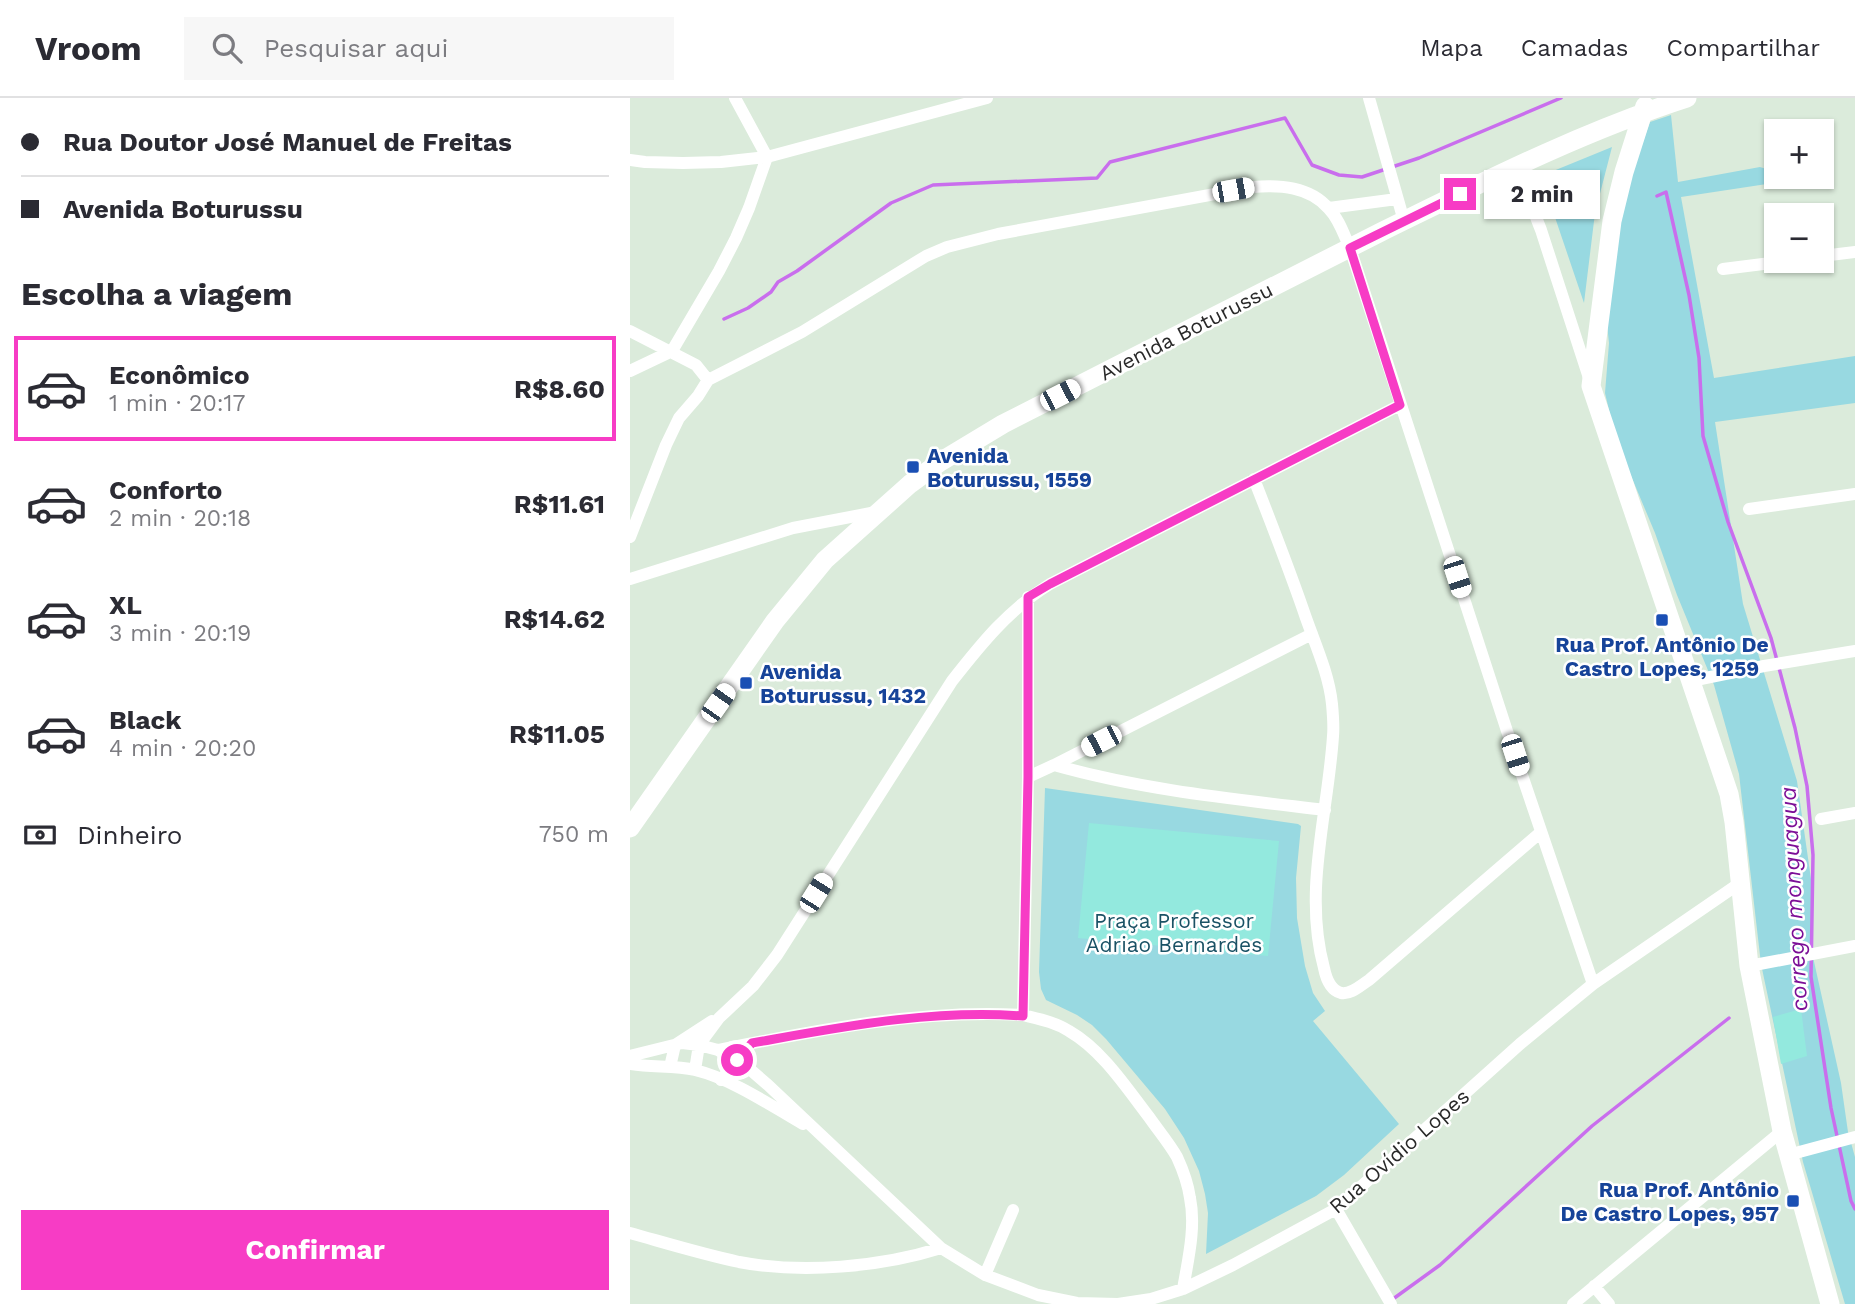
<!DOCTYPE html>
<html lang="pt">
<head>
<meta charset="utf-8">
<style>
	body { margin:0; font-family:"Work Sans",sans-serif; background:#f7f7f7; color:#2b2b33; height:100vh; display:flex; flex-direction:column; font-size:26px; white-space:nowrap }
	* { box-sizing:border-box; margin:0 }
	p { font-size:23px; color:#7c7c81 }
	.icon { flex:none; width:38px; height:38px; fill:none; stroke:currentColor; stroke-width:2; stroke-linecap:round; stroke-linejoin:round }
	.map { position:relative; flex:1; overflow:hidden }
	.panel { display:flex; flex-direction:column; background:#fff; width:630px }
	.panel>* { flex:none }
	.guide { display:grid; align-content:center; height:154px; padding:0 21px; background:#fff }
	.controls { position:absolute; left:1134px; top:21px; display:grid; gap:14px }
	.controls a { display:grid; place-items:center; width:70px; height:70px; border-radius:0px; background:#fff; box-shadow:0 2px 5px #0004; font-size:35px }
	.end { position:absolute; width:32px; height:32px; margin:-16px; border:9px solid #f73cc5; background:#fff; box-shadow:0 0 0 4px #fff }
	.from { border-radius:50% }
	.bubble { position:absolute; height:49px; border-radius:0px; background:#fff; box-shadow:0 2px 5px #0004; font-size:23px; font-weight:700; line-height:49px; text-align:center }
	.car { position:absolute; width:21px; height:42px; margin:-21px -10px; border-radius:9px; box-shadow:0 0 5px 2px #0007; background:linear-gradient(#fff 24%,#345 0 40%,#fff 0 76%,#345 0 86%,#fff 0) }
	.guide b { display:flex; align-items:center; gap:24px; height:66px; font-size:26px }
	.guide b+b { border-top:2px solid #e1e1e2 }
	.guide i { width:18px; height:18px; background:#2b2b33 }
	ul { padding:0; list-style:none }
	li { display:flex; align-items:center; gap:21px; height:105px; margin:0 14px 10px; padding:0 7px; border:4px solid transparent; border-radius:0px }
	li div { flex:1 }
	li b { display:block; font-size:26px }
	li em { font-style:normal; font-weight:700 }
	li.selected { border-color:#f73cc5 }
	li>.icon { width:63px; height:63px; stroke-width:1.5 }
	h2 { padding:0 21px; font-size:32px; line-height:84px }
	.pay { display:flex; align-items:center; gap:18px; height:77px; padding:0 21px; font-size:26px }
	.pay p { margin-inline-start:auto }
	.action { display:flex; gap:14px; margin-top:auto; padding:14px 21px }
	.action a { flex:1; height:80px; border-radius:0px; background:#f73cc5; color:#fff; font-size:28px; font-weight:700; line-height:80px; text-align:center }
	header { display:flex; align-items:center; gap:42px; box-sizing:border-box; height:98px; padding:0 35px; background:#fff; border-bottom:2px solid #e1e1e2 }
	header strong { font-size:33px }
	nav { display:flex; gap:38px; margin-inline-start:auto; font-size:24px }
	.search { width:490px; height:63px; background:#f7f7f7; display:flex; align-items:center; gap:18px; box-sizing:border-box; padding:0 24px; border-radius:0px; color:#7c7c81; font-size:26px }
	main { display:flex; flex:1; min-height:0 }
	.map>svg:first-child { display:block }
	.park { fill:#98d9e1 }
	.pitch { fill:#93e9de }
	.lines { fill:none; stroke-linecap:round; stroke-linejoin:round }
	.stream { stroke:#c96eed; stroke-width:3.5 }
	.minor { stroke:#fff; stroke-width:12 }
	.secondary { stroke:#fff; stroke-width:19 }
	.route { stroke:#f73cc5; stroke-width:9 }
	.transit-dot { fill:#1a4fb4; stroke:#fff; stroke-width:2.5 }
	.labels { text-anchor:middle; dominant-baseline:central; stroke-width:5; stroke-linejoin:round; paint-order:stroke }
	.street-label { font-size:21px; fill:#292929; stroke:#fff }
	.transit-label { font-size:21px; font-weight:bold; fill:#164399; stroke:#fff; text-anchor:start }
	.park-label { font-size:21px; fill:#1a5265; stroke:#fff }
	.water-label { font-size:23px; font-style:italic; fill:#7c0f97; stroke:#fff }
</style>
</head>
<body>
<header>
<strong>Vroom</strong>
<div class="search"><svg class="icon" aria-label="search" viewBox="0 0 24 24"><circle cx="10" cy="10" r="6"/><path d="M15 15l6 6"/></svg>Pesquisar aqui</div>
<nav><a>Mapa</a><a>Camadas</a><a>Compartilhar</a></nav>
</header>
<main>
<section class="panel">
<div class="guide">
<b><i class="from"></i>Rua Doutor José Manuel de Freitas</b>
<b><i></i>Avenida Boturussu</b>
</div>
<h2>Escolha a viagem</h2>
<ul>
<li class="selected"><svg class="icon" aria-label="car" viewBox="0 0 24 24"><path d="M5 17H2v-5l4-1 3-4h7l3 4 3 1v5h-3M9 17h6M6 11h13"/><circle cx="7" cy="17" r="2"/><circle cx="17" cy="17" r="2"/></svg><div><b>Econômico</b><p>1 min · 20:17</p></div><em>R$8.60</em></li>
<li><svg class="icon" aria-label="car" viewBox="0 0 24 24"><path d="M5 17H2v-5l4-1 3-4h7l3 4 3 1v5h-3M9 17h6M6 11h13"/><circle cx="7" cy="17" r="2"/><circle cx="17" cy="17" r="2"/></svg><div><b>Conforto</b><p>2 min · 20:18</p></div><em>R$11.61</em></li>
<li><svg class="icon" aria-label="car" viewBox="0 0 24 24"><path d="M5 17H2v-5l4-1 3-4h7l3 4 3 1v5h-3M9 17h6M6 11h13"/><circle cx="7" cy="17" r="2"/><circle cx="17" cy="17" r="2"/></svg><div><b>XL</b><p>3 min · 20:19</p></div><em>R$14.62</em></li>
<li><svg class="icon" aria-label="car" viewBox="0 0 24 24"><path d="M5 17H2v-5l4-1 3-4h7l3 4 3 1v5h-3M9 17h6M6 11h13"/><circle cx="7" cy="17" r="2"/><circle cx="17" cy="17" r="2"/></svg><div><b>Black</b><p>4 min · 20:20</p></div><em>R$11.05</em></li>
</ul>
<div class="pay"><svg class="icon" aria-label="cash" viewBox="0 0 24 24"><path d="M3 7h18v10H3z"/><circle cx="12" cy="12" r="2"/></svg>Dinheiro<p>750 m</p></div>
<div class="action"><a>Confirmar</a></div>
</section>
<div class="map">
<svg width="1225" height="1206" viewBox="0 0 1225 1206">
	<rect width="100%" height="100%" fill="#dbebdb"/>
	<path class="park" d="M 1041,17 L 1048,84 L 1130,69 L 1146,74 L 1146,79 L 1157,79 L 1164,82 L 1051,99 L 1084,280 L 1225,258 L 1225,305 L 1085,324 L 1113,506 L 1167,683 L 1181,781 L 1183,859 L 1211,985 L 1218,1034 L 1225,1059 L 1225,1206 L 1215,1206 L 1173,1064 L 1131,866 L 1109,676 L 1084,587 L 1047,497 L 1025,435 L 986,342 L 975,295 L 979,245 L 976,217 L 996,92 L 1020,24 Z
		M 982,49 L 965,115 L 954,205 L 911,78 Z
		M 415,690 L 668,726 L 671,728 L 666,780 L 667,820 L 675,868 L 683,895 L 695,913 L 683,923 L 769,1026 L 714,1077 L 686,1098 L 576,1156 L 578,1115 L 575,1096 L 569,1073 L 554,1040 L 535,1011 L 476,941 L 462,927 L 447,917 L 416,902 L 411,891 L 409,874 Z"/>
	<path class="pitch" d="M 459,725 L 649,743 L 638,858 L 448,840 Z
		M 1171,911 L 1177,958 L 1151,966 L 1143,919 Z"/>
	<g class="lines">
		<path class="stream" d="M 1027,98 L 1036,94 L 1059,197 L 1069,260 L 1073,338 L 1098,424 L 1141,540 L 1165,630 L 1177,688 L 1183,757 L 1181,879 L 1201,1010 L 1221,1103 L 1225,1111
			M 94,221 L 118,210 L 141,194 L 148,184 L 167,173 L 261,105 L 303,87 L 467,80 L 480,64 L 655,20 L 682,67 L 709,77 L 732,79 L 789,60 L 931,0
			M 763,1201 L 810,1167 L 962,1028 L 1099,920"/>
		<path class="minor" d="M 105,0 L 137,59
			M 739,0 L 774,123
			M 0,62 L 15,64 L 53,65 L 91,64 L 137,59 L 357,0
			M 886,68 L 911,132 L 959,280
			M 699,110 L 767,101
			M 1192,158 L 1225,154
			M 1093,171 L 1157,163
			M 0,233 L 66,267 L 78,282
			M 0,273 L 42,253 L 89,173 L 106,140 L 119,110 L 137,59
			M 78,282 L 172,234 L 296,158 L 317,149 L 368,136 L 623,89 C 649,87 680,88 699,111 C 709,121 714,137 720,150 L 877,633 L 963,886
			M 624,381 C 642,427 660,473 676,520 C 686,548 699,577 702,606 C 703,617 704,628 703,638 C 698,716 673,793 694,870 C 696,880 700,892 711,895 C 721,897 731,887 739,882 L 911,734
			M 1119,411 L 1225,396
			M 0,439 L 36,347 L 49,320 L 68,298 L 78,282
			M 0,481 L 163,430 L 246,414
			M 398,499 L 398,679 L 393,917 C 409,921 425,924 439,933 C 472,952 496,989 519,1019 C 528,1032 539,1045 547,1059 C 553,1072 558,1086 560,1100 C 566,1129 558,1162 553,1191
			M 1061,583 L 1134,568 L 1225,553
			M 424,667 C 512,692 604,701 695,712
			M 398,679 L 424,667 L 682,536
			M 1191,721 L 1225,715
			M 1119,868 L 1225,848
			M 88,952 L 116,968 L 138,987 L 311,1150 L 355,1177 L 408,1197 L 447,1205 L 488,1206 L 521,1201 L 553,1191 L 603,1167 L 706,1111 L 890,946 L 963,886 L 1110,785
			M 0,958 L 52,945 L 69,947 L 88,952 C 188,932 291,911 393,917
			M 0,966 C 21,970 44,967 65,972 C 102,981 140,1007 173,1026
			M 40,969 L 45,947 L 82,923
			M 65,972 L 69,947 L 89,920 L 123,888 L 147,857 L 322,583 C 351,546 379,511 420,486 L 770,307
			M 91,982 L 112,956
			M 1158,1057 L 1225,1039
			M 706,1111 L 761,1206
			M 0,1135 C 36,1145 72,1156 109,1164 C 172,1176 251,1169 311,1150
			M 355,1177 L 383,1112
			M 964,1188 L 979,1206
			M 943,1206 L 1152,1033"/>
		<path class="secondary" d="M 1015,8 L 994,74 L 982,123 L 961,288 L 1099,696 L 1104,724 L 1119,868 L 1152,1033 L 1200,1206
			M 0,730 L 145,523 L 195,462 L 280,386 L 310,364 L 373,326 C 499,262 625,197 751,134 C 851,85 951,34 1057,0"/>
	</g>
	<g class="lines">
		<path class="route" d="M 107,962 L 122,945 C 212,929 301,911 393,918 L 398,679 L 398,499 L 420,486 L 770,307 L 720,150 L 830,96"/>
	</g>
	<g class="transit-dot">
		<rect x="276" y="362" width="14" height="14" rx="3.5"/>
		<rect x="1025" y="515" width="14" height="14" rx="3.5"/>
		<rect x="109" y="578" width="14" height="14" rx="3.5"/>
		<rect x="1156" y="1096" width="14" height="14" rx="3.5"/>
	</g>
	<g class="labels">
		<g class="street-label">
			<text transform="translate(556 233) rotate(-27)">Avenida Boturussu</text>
			<text transform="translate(769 1053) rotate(-41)">Rua Ovídio Lopes</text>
		</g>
		<g class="transit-label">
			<text x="297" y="357">Avenida<tspan x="297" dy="24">Boturussu, 1559</tspan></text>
			<text x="1032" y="546" text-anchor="middle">Rua Prof. Antônio De<tspan x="1032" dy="24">Castro Lopes, 1259</tspan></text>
			<text x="130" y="573">Avenida<tspan x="130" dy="24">Boturussu, 1432</tspan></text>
			<text x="1149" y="1091" text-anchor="end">Rua Prof. Antônio<tspan x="1149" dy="24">De Castro Lopes, 957</tspan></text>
		</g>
		<g class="park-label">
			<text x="544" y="822">Praça Professor<tspan x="544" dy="24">Adriao Bernardes</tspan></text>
		</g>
		<g class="water-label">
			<text transform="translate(1164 801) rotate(-93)">corrego monguagua</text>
		</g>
	</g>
</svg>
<div class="controls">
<a>+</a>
<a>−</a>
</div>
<i class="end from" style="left:107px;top:962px"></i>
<i class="end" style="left:830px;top:96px"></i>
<div class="bubble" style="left:854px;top:72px;width:116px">2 min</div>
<i class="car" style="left:603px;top:92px;rotate:80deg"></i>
<i class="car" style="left:430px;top:297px;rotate:63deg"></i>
<i class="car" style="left:827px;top:479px;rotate:162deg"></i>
<i class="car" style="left:88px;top:605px;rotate:35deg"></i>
<i class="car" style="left:471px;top:643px;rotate:243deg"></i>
<i class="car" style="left:885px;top:657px;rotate:162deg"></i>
<i class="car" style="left:186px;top:795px;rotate:32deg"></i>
</div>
</main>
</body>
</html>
